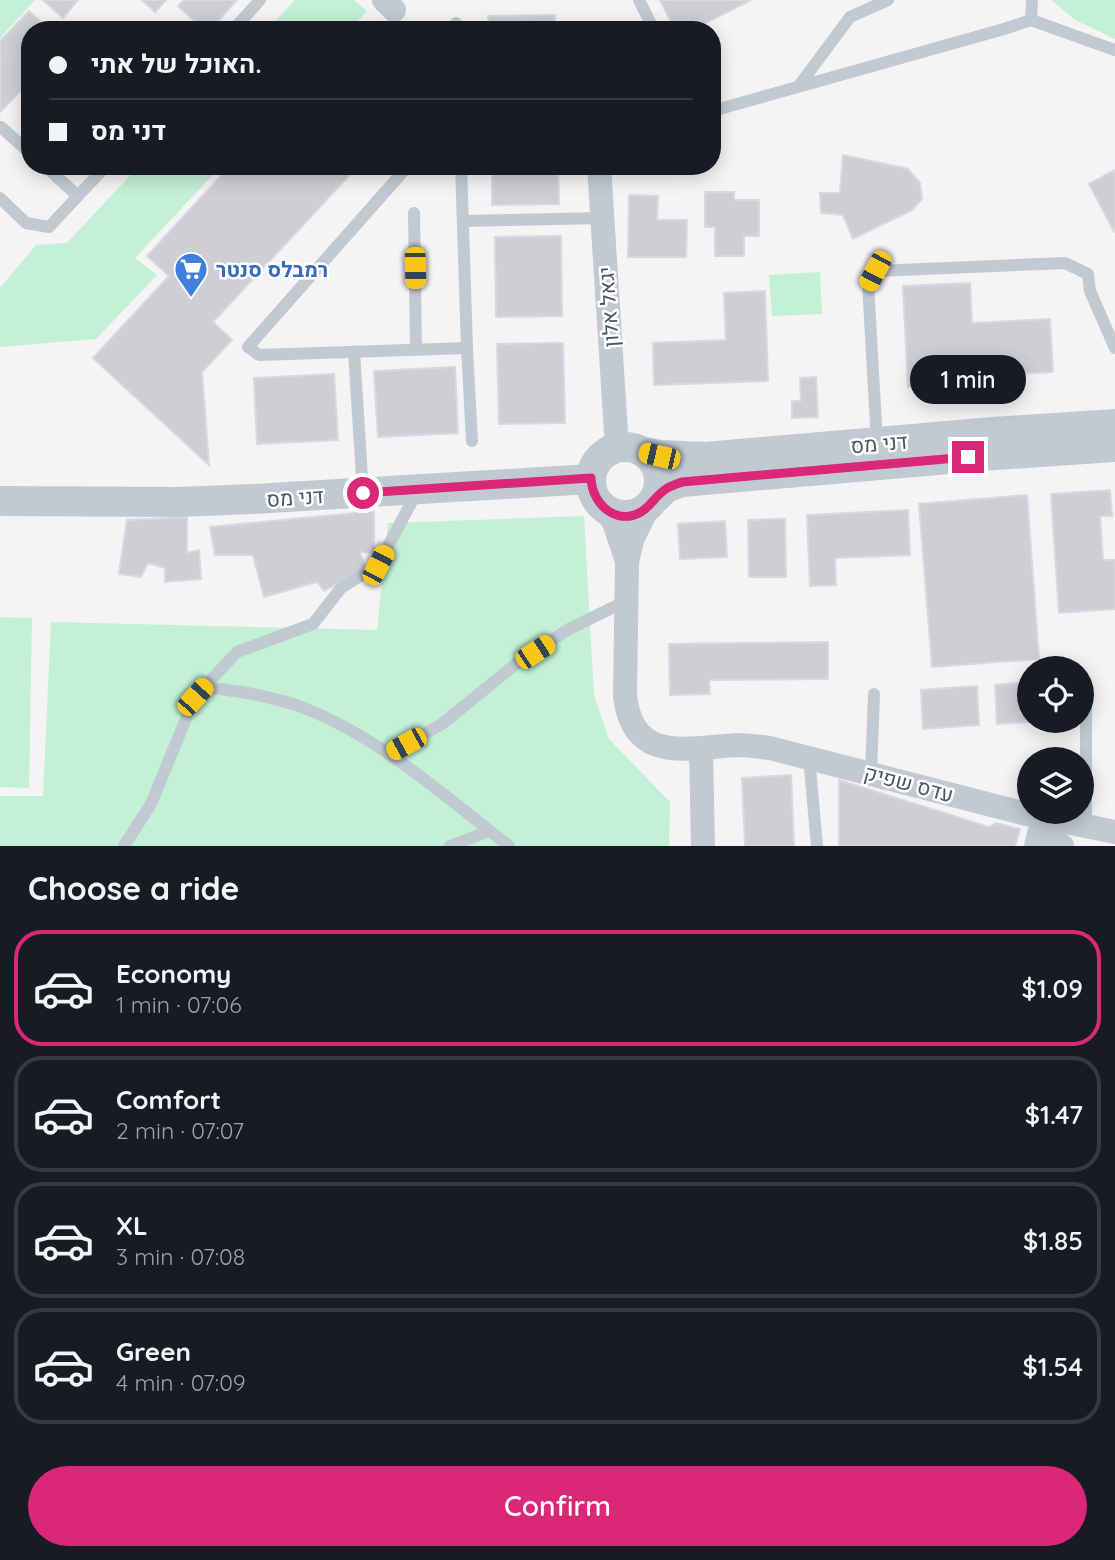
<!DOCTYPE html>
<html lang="en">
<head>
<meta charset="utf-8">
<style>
	body { margin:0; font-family:Quicksand,Heebo,sans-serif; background:#242831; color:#f1f3f6; height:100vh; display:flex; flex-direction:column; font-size:26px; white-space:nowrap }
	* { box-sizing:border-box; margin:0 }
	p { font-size:23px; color:#9ea1a6 }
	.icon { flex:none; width:38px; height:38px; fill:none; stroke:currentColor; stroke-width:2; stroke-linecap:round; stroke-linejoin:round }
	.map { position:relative; height:846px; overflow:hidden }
	.sheet { display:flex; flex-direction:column; background:#171b24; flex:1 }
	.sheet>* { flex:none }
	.guide { position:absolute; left:21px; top:21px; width:700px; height:154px; border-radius:28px; box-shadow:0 4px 18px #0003; display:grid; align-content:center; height:154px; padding:0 28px; background:#171b24 }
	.buttons { position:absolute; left:1017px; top:656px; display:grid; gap:14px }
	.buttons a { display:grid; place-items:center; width:77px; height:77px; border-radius:50%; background:#171b24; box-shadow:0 4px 18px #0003; font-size:35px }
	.end { position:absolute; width:32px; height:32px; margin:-16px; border:9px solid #db2777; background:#fff; box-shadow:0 0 0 4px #fff }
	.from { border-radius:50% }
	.bubble { position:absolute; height:49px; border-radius:24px; background:#171b24; box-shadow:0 4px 18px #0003; font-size:23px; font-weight:600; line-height:49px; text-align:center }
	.car { position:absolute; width:21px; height:42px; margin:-21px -10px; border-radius:9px; box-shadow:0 0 5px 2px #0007; background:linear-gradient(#f5c518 24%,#345 0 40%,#f5c518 0 76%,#345 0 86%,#f5c518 0) }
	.guide b { display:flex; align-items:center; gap:24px; height:66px; font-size:26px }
	.guide b+b { border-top:2px solid #363941 }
	.guide i { width:18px; height:18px; background:#f1f3f6 }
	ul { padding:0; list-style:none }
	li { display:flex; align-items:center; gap:21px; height:116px; margin:0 14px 10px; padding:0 14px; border:4px solid #363941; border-radius:28px }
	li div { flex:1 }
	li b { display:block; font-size:26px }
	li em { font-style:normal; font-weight:600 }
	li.active { border-color:#db2777 }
	li>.icon { width:63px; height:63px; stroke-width:1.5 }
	h2 { padding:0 28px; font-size:32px; line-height:84px }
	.primary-button { display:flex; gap:14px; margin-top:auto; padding:14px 28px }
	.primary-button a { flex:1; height:80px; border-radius:42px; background:#db2777; color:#fff; font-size:28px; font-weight:600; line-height:80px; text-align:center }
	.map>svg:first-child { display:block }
	.green { fill:#c3f1d5 }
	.building { fill:#cdcfd5; stroke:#d7d9de; stroke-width:2 }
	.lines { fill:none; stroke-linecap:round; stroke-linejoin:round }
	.service { stroke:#c1cad2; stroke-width:12 }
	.minor { stroke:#c1cad2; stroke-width:24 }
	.tertiary { stroke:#c1cad2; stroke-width:30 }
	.route { stroke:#db2777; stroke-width:9 }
	.labels { text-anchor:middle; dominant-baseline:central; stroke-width:5; stroke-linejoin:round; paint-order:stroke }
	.shop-label { font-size:21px; font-weight:bold; fill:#366cbe; stroke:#fff; text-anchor:start }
	.street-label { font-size:21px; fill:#4a5661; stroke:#fff }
</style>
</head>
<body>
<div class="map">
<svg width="1115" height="846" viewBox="0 0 1115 846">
	<rect width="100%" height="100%" fill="#f5f3f3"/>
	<path class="green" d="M 0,0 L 35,0 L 0,38 Z
		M 295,0 L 354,0 L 367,11 L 349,30 L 267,30 Z
		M 1051,0 L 1115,0 L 1115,39 L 1075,20 Z
		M 139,166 L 221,166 L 135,258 L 157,275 L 96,339 L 0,347 L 0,288 L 36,245 L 67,243 Z
		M 820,272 L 822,314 L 772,316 L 769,275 Z
		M 584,516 L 594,696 L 609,739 L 670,802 L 669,846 L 0,846 L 0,796 L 43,796 L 51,622 L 377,630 L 388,523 Z
		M 0,617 L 32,618 L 29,788 L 0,787 Z"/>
	<path class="building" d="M 43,0 L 78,0 L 63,18 Z
		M 142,0 L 166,0 L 155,12 Z
		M 184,0 L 237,0 L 210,30 L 204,30 L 178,6 Z
		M 660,0 L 751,0 L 692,30 L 675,30 Z
		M 29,11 L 50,30 L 30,30 L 30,81 L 0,112 L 0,41 Z
		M 555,15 L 555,30 L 489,30 L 488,16 Z
		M 843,155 L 908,169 L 920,183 L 922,199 L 912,210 L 853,239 L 843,215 L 821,213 L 820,193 L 840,193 Z
		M 230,166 L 358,166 L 213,322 L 232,340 L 202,372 L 209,465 L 93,358 L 169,276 L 147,256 Z
		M 492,166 L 558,166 L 559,204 L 492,205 Z
		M 1115,170 L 1115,233 L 1089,184 Z
		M 705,192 L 734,192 L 734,200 L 759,200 L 759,236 L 744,236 L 744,256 L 715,256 L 715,227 L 705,227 Z
		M 629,195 L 658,196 L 657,220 L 687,220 L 686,257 L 628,257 Z
		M 561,236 L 562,316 L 496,317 L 495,237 Z
		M 970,283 L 972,323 L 1050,319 L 1053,372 L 967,376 L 967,385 L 908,387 L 903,286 Z
		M 765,291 L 768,381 L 654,385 L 653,343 L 726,340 L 724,293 Z
		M 563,343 L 565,423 L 499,424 L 497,344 Z
		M 455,367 L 458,433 L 378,437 L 374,371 Z
		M 334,374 L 338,440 L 257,444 L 254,378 Z
		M 816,377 L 818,417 L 792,418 L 792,401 L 801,401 L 800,378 Z
		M 1110,490 L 1112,516 L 1100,516 L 1103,560 L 1115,560 L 1115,609 L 1059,613 L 1051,494 Z
		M 1027,495 L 1039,659 L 932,667 L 919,504 Z
		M 908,510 L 910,555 L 835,558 L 836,585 L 810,586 L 807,515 Z
		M 374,511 L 374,553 L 360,552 L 366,569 L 324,591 L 317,582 L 264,597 L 253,555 L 215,555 L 210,527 Z
		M 187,517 L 187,553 L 199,550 L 201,579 L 165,582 L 165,568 L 148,563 L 141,577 L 119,574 L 127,520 Z
		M 785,519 L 786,577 L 749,577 L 748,520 Z
		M 725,521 L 727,557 L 680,559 L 678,524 Z
		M 828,642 L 828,679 L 709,680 L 710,694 L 670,695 L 669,644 Z
		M 1029,682 L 1029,721 L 1046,721 L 997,724 L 995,685 Z
		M 977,686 L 979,725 L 923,729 L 921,690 Z
		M 791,775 L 794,846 L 745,846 L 742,778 Z
		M 839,780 L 989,827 L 996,823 L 1020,829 L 1015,846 L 839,846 Z"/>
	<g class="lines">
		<path class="service" d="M 639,0 L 653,28
			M 1031,20 L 1115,50
			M 456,23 L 456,30
			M 233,30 L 260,0
			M 798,87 L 850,17 L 888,0
			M 712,111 L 1004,29 L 1031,20 L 1032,0
			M 1,127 L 30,153
			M 45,166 L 78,196
			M 408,166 L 248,347 L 259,355 L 467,348 L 461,166
			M 0,198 L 26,223 L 49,227 L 106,166
			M 414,213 L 416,350
			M 463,221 L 602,218
			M 467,348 L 472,441
			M 354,352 L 363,493
			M 877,443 L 868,283 L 875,271 L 1065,263 L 1088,274 L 1090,291 L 1115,348
			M 204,687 C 238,691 272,696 304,708 C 379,737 446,797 509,846
			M 1086,687 L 1086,827
			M 388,754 L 442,724 L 517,663 L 569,629 L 626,601
			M 809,757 L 817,846
			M 871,773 L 874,694
			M 124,846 L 151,804 L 195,697 L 237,652 L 313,624 L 341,588 L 378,565 L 418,490
			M 450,846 L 489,831"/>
		<path class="minor" d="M 384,0 L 394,10
			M 599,166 L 617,448
			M 648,507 L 632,540 L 627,562 L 625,696 C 633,764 687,748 737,745 C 748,745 759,747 770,748 L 1022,813 L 1115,832
			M 603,508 L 613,520 L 627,561
			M 701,749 L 703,846
			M 1039,835 L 1062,846
			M 1036,846 L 1043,818"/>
		<path class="tertiary" d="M591 481a34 34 0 1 1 68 0a34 34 0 1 1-68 0Z
			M 644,452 L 659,455 L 705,457 L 993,432 L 1115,424
			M 656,498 L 666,488 L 682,482 L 995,455 L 1115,447
			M 0,501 L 177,502 L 253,499 L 591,479"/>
	</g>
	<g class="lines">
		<path class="route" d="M 363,493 L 591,478 C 592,504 616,526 641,512 C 651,506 656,495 666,489 C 670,486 677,484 682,482 L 968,457"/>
	</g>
	<defs>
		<symbol id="supermarket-pin" viewBox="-11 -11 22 30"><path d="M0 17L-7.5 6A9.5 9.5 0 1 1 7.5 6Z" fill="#3f7fe0" stroke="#fff"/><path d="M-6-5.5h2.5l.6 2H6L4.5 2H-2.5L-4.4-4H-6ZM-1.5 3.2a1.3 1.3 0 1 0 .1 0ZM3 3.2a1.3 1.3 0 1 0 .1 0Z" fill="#fff"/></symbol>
	</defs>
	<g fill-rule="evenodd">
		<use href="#supermarket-pin" x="172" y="250" width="38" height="52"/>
	</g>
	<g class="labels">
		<g class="shop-label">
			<text x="216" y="269">רמבלס סנטר</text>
		</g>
		<g class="street-label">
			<text transform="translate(608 307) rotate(-94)">יגאל אלון</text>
			<text transform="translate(879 443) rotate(-5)">דני מס</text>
			<text transform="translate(295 497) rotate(-4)">דני מס</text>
			<text transform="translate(909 783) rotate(15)">עדס שפיק</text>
		</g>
	</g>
</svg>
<div class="buttons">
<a><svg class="icon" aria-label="locate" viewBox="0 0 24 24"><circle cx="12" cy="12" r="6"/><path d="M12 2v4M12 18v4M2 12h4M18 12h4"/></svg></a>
<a><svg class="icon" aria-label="layers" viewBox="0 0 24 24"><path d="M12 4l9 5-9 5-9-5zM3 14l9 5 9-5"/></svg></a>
</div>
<i class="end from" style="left:363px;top:493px"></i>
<i class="end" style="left:968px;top:457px"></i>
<div class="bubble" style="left:910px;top:355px;width:116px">1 min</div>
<i class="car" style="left:415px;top:268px;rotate:179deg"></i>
<i class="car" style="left:875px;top:271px;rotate:208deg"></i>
<i class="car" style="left:659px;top:456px;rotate:283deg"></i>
<i class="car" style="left:378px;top:565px;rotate:28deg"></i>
<i class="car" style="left:535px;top:652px;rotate:57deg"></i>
<i class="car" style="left:195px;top:697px;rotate:42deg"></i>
<i class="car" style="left:406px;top:744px;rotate:241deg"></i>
<div class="guide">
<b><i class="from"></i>האוכל של אתי.</b>
<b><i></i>דני מס</b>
</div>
</div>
<section class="sheet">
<h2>Choose a ride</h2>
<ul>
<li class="active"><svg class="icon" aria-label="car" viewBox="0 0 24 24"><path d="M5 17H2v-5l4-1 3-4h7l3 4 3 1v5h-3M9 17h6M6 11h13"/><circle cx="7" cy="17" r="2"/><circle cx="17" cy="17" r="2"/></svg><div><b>Economy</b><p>1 min · 07:06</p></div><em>$1.09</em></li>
<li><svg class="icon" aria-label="car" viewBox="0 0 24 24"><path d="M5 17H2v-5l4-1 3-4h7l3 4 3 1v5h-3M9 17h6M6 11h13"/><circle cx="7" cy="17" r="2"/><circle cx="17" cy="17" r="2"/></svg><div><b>Comfort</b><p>2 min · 07:07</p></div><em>$1.47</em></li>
<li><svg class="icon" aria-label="car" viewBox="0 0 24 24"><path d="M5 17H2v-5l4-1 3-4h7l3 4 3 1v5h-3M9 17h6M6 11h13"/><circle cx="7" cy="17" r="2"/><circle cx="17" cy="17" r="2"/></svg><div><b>XL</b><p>3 min · 07:08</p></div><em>$1.85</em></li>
<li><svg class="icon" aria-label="car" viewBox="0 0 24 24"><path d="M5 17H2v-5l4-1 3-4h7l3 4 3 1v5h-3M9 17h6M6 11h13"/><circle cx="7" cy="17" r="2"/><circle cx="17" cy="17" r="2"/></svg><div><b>Green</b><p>4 min · 07:09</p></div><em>$1.54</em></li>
</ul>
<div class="primary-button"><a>Confirm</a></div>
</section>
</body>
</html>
